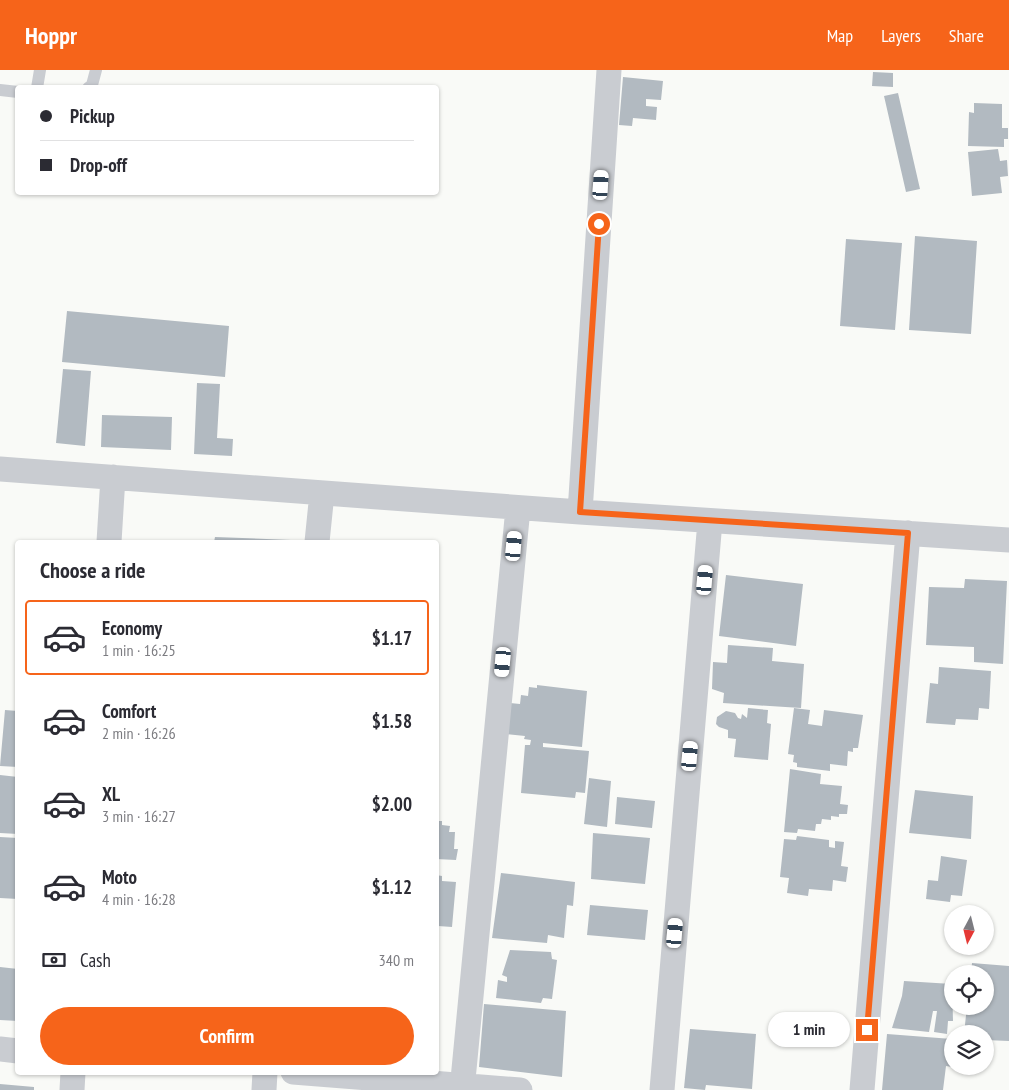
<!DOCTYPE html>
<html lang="en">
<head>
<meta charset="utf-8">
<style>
	body { margin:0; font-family:"PT Sans Narrow",sans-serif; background:#f7f7f7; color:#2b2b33; height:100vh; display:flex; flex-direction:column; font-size:19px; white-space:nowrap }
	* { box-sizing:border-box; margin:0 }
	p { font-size:16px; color:#7c7c81 }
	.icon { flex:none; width:28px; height:28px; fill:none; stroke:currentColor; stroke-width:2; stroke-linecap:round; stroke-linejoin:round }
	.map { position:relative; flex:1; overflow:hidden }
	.sheet { position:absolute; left:15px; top:470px; width:424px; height:535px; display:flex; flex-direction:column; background:#fff; border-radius:5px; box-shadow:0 1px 4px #0004 }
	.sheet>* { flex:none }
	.banner { position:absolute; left:15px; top:15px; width:424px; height:110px; border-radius:5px; box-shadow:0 1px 4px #0004; display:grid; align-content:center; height:110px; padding:0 25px; background:#fff }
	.needle { width:32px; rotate:187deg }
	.controls { position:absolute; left:944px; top:835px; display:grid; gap:10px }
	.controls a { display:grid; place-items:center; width:50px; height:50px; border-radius:50%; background:#fff; box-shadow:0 1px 4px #0004; font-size:25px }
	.end { position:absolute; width:22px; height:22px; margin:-11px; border:6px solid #f6641a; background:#fff; box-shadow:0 0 0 2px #fff }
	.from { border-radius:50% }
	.bubble { position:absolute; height:35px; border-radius:18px; background:#fff; box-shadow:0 1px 4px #0004; font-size:16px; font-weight:700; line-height:35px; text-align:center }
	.car { position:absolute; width:15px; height:30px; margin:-15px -8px; border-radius:6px; box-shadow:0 0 4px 1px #0007; background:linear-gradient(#fff 24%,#345 0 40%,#fff 0 76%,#345 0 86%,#fff 0) }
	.banner b { display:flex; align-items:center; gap:18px; height:48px; font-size:19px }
	.banner b+b { border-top:1px solid #e1e1e2 }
	.banner i { width:12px; height:12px; background:#2b2b33 }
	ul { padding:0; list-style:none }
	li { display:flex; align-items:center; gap:15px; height:75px; margin:0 10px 8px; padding:0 15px; border:2px solid transparent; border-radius:5px }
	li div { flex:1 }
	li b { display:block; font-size:19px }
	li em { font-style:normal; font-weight:700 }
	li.current { border-color:#f6641a }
	li>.icon { width:45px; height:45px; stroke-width:1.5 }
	h2 { padding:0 25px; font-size:22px; line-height:60px }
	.pay { display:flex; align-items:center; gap:12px; height:55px; padding:0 25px; font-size:19px }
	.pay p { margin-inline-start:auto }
	.cta { display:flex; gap:10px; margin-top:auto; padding:10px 25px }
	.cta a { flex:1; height:58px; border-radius:30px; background:#f6641a; color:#fff; font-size:20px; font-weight:700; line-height:58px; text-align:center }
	header { display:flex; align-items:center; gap:30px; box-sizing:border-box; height:70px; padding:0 25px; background:#f6641a; color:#fff }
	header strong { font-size:24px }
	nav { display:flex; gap:28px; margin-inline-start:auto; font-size:18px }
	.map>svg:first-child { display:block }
	.building { fill:#b2bac1 }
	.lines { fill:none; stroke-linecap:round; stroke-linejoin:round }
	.service { stroke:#c9ccd1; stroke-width:12 }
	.minor { stroke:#c9ccd1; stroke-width:25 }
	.route { stroke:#f6641a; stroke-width:6 }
</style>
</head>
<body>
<header>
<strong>Hoppr</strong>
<nav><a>Map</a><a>Layers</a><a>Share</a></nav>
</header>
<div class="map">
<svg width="1009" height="1020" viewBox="0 0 1009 1020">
	<rect width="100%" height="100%" fill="#f9faf7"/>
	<path class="building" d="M 873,2 L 893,3 L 893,17 L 872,16 Z
		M 623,7 L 663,11 L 661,30 L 646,29 L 646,36 L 657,37 L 656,50 L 633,48 L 632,56 L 619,55 Z
		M 898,23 L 920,119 L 906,122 L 884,26 Z
		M 974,33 L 1002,34 L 1002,58 L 1008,58 L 1008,69 L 1004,69 L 1004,77 L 968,76 L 969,42 L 974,43 Z
		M 998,79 L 1000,91 L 1007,90 L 1008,106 L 1000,107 L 1002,123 L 972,126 L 968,82 Z
		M 915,166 L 977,171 L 971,264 L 909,260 Z
		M 846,169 L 902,173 L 895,260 L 840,256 Z
		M 67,241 L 229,256 L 225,307 L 62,292 Z
		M 63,299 L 91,301 L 85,376 L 56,373 Z
		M 197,313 L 220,314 L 217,368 L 233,369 L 232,386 L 194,384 Z
		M 102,345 L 172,347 L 171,380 L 101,377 Z
		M 215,467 L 291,470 L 290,472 L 214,472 Z
		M 726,505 L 803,514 L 796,576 L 719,566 Z
		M 965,509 L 1007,511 L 1003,594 L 974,592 L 974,577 L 926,575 L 929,517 L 964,518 Z
		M 728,575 L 773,578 L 772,591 L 804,594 L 801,638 L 723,633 L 724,623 L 712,619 L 713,592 L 727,593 Z
		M 939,597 L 991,601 L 989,639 L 979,638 L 978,650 L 956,649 L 955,655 L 926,653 L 930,613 L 938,614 Z
		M 537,615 L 587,621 L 582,677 L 543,673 L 543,677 L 589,681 L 585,723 L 576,722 L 575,728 L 521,723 L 525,675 L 530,675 L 531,670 L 524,669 L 525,666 L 506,664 L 510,633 L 520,634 L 521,625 L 528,626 L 529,617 L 537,618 Z
		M 748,638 L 768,640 L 767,653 L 771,654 L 768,690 L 734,687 L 736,669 L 728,668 L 728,660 L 719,657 L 716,654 L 717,647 L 726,641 L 735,643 L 738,648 L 741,649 L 742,644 L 747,648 Z
		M 794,638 L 810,640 L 808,654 L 822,656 L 824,640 L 863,645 L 858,678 L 853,678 L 853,682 L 848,681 L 847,696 L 830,694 L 830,701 L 797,697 L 797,693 L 793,692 L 794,685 L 788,684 Z
		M 5,640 L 18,641 L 18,697 L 0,696 Z
		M 790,699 L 821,704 L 820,714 L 842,716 L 840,734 L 848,735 L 847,744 L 839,744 L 839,747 L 831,746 L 831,750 L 822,749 L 821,754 L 816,754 L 815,761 L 798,759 L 797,763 L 784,762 Z
		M 0,705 L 18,707 L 18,764 L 0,763 Z
		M 589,708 L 611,711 L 607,757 L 584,754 Z
		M 915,720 L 973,726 L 971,769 L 909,763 Z
		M 617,727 L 655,731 L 652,758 L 615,754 Z
		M 436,751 L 442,751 L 442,755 L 450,756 L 449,762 L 455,762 L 454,779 L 458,779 L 456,790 L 436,789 Z
		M 593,763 L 650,768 L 645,814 L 591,809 Z
		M 797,766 L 829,770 L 829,777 L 835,778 L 835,771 L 844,772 L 841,796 L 848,797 L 846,812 L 833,810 L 832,821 L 809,819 L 808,826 L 787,823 L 789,808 L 780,807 L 784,769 L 796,770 Z
		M 0,767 L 18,768 L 18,829 L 0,828 Z
		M 941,786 L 967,790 L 962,826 L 951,825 L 950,832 L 926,829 L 928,810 L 938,811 Z
		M 501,803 L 575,812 L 573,836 L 567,835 L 564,868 L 548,865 L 547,873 L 492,868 Z
		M 436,805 L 442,806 L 442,811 L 456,812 L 452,857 L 438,856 L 437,859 Z
		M 590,835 L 648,840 L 645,870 L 587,865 Z
		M 510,880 L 551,882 L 552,889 L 557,890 L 552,929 L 543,928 L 541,933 L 496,928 L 498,910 L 507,912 L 507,907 L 502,905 Z
		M 972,893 L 1009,896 L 1009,971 L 985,970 L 985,964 L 964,964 L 967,936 L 985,936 L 985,904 L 971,904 Z
		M 0,897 L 18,899 L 18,951 L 0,950 Z
		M 904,911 L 952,914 L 953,951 L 948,951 L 947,964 L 934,962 L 937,941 L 933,941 L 929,962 L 892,958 L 902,926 Z
		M 484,934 L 566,941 L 562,1007 L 479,997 Z
		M 690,959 L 756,964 L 752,1019 L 706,1015 L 705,1020 L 684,1018 Z
		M 887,964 L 952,969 L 952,997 L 946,996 L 943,1020 L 882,1020 Z
		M 0,1014 L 34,1017 L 34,1020 L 0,1020 Z"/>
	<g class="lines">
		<path class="service" d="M 37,18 L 40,0
			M 88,18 L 92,15 L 96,0
			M 0,20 L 18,22"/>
		<path class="minor" d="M 0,399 L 580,442 L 1009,470
			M 580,442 L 609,0
			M 109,472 L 113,407
			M 317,472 L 322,423
			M 0,979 L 18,981
			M 293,1002 L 520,1020
			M 72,1020 L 73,1002
			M 264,1020 L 265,1002
			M 462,1020 L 518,438
			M 662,1020 L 710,451
			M 862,1020 L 908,463"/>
	</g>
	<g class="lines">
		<path class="route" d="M 599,154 L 580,442 L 908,463 L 867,960"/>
	</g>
</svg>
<div class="controls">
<a><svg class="needle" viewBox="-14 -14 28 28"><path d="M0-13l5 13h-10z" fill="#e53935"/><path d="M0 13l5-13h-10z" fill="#7c7c81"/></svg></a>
<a><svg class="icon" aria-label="locate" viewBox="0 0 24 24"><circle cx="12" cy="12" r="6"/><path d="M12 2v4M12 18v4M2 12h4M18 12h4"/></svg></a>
<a><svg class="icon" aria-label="layers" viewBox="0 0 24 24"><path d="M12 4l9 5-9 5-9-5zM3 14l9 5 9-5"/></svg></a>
</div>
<i class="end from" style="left:599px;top:154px"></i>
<i class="end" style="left:867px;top:960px"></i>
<div class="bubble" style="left:768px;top:942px;width:82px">1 min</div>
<i class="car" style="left:601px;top:115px;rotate:4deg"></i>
<i class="car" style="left:514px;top:476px;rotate:5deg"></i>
<i class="car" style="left:705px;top:510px;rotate:5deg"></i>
<i class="car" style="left:503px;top:592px;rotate:185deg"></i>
<i class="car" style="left:690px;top:686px;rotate:5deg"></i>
<i class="car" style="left:675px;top:863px;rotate:5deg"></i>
<div class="banner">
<b><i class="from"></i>Pickup</b>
<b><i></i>Drop-off</b>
</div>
<section class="sheet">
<h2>Choose a ride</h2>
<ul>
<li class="current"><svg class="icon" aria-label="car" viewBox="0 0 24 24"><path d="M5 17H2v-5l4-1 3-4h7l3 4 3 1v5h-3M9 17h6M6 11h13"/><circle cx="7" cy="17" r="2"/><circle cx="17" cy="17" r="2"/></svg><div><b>Economy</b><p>1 min · 16:25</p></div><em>$1.17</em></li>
<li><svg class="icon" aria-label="car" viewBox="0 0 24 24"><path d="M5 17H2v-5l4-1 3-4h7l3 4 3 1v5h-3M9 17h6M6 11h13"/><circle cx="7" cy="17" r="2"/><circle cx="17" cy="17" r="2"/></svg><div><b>Comfort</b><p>2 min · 16:26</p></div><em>$1.58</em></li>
<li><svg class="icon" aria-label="car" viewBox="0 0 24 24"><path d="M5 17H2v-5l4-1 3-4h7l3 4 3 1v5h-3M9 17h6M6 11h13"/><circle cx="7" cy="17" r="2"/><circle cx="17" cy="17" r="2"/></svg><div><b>XL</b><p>3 min · 16:27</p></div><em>$2.00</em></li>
<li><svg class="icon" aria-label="car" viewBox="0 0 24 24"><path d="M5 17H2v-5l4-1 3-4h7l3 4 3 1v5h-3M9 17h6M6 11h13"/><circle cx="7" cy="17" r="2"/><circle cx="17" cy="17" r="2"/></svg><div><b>Moto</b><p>4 min · 16:28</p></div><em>$1.12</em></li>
</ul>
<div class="pay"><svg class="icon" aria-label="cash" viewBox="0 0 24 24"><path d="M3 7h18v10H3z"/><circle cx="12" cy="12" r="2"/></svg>Cash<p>340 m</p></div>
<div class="cta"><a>Confirm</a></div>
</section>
</div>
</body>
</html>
